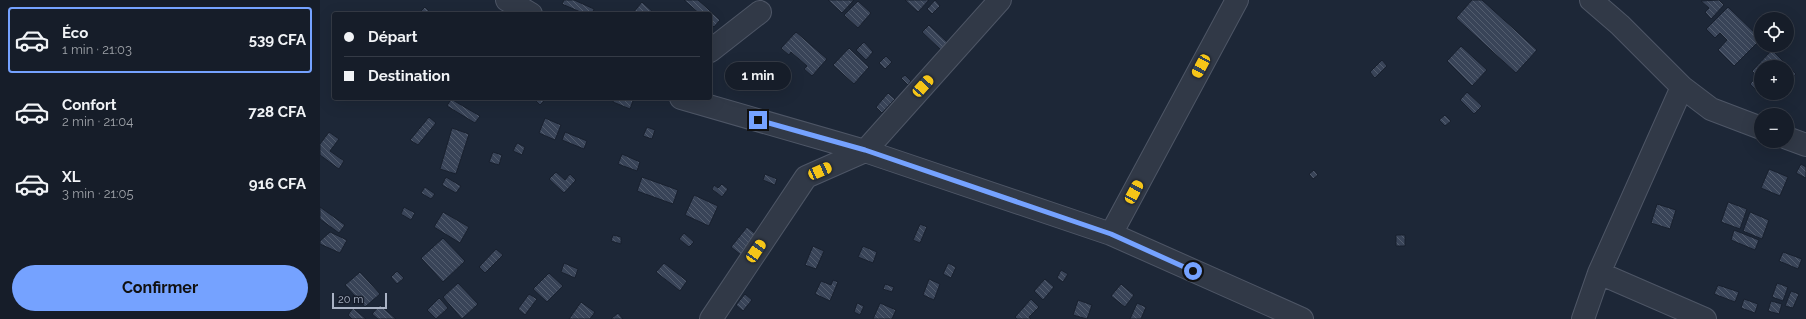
<!DOCTYPE html>
<html lang="fr">
<head>
<meta charset="utf-8">
<style>
	body { margin:0; font-family:Raleway,sans-serif; background:#232a35; color:#f1f3f6; height:100vh; display:flex; flex-direction:column; font-size:15px; white-space:nowrap }
	* { box-sizing:border-box; margin:0 }
	p { font-size:13px; color:#9ea2a8 }
	.icon { flex:none; width:22px; height:22px; fill:none; stroke:currentColor; stroke-width:2; stroke-linecap:round; stroke-linejoin:round }
	.map { position:relative; flex:1; overflow:hidden }
	.side { display:flex; flex-direction:column; background:#161d29; width:320px }
	.side>* { flex:none }
	.banner { position:absolute; left:12px; top:12px; width:380px; height:88px; border-radius:4px; box-shadow:0 4px 16px #0002,0 0 0 1px #353b46; display:grid; align-content:center; height:88px; padding:0 12px; background:#161d29 }
	.fabs { position:absolute; left:1434px; top:12px; display:grid; gap:8px }
	.fabs a { display:grid; place-items:center; width:40px; height:40px; border-radius:50%; background:#161d29; box-shadow:0 4px 16px #0002,0 0 0 1px #353b46; font-size:20px }
	.scale { position:absolute; left:12px; bottom:10px; width:55px; box-sizing:border-box; padding-left:4px; border:2px solid #aab3c5; border-top:0; font-size:11px; line-height:14px; white-space:nowrap; color:#aab3c5; -webkit-text-stroke:3px #171e2c; paint-order:stroke }
	.end { position:absolute; width:18px; height:18px; margin:-9px; border:5px solid #75a2ff; background:#111; box-shadow:0 0 0 2px #111 }
	.from { border-radius:50% }
	.bubble { position:absolute; height:28px; border-radius:14px; background:#161d29; box-shadow:0 4px 16px #0002,0 0 0 1px #353b46; font-size:13px; font-weight:700; line-height:28px; text-align:center }
	.car { position:absolute; width:12px; height:24px; margin:-12px -6px; border-radius:5px; box-shadow:0 0 3px 1px #0007; background:linear-gradient(#f5c518 24%,#345 0 40%,#f5c518 0 76%,#345 0 86%,#f5c518 0) }
	.banner b { display:flex; align-items:center; gap:14px; height:38px; font-size:15px }
	.banner b+b { border-top:1px solid #353b46 }
	.banner i { width:10px; height:10px; background:#f1f3f6 }
	ul { padding:7px 0 0; list-style:none }
	li { display:flex; align-items:center; gap:12px; height:66px; margin:0 8px 6px; padding:0 4px; border:2px solid transparent; border-radius:4px }
	li div { flex:1 }
	li b { display:block; font-size:15px }
	li em { font-style:normal; font-weight:700 }
	li.selected { border-color:#75a2ff }
	li>.icon { width:36px; height:36px; stroke-width:1.5 }
	.cta { display:flex; gap:8px; margin-top:auto; padding:8px 12px }
	.cta a { flex:1; height:46px; border-radius:24px; background:#75a2ff; color:#111; font-size:16px; font-weight:700; line-height:46px; text-align:center }
	main { display:flex; flex:1; min-height:0 }
	.map>svg:first-child { display:block }
	.building { fill:url(#building-back-hatch); stroke:#18202e }
	.lines { fill:none; stroke-linecap:round; stroke-linejoin:round }
	.minor-casing { stroke:#4e5666; stroke-width:24 }
	.minor { stroke:#313947; stroke-width:22 }
	.route { stroke:#75a2ff; stroke-width:5 }
</style>
</head>
<body>
<main>
<section class="side">
<ul>
<li class="selected"><svg class="icon" aria-label="car" viewBox="0 0 24 24"><path d="M5 17H2v-5l4-1 3-4h7l3 4 3 1v5h-3M9 17h6M6 11h13"/><circle cx="7" cy="17" r="2"/><circle cx="17" cy="17" r="2"/></svg><div><b>Éco</b><p>1 min · 21:03</p></div><em>539 CFA</em></li>
<li><svg class="icon" aria-label="car" viewBox="0 0 24 24"><path d="M5 17H2v-5l4-1 3-4h7l3 4 3 1v5h-3M9 17h6M6 11h13"/><circle cx="7" cy="17" r="2"/><circle cx="17" cy="17" r="2"/></svg><div><b>Confort</b><p>2 min · 21:04</p></div><em>728 CFA</em></li>
<li><svg class="icon" aria-label="car" viewBox="0 0 24 24"><path d="M5 17H2v-5l4-1 3-4h7l3 4 3 1v5h-3M9 17h6M6 11h13"/><circle cx="7" cy="17" r="2"/><circle cx="17" cy="17" r="2"/></svg><div><b>XL</b><p>3 min · 21:05</p></div><em>916 CFA</em></li>
</ul>
<div class="cta"><a>Confirmer</a></div>
</section>
<div class="map">
<svg width="1486" height="319" viewBox="0 0 1486 319">
	<defs>
		<pattern id="building-back-hatch" width="6" height="6" patternUnits="userSpaceOnUse"><rect width="6" height="6" fill="#394458"/><path d="M-1 5l2 2M0 0l6 6M5-1l2 2" fill="none" stroke="#535d6e"/></pattern>
	</defs>
	<rect width="100%" height="100%" fill="#1d2737"/>
	<path class="building" d="M 244,0 L 254,0 L 274,9 L 272,14 L 265,14 L 242,4 Z
		M 364,0 L 378,0 L 400,20 L 394,27 L 390,23 L 390,14 L 380,14 Z
		M 508,0 L 534,0 L 522,13 Z
		M 585,0 L 609,0 L 598,12 Z
		M 615,0 L 620,6 L 612,14 L 607,9 Z
		M 1152,0 L 1162,0 L 1217,50 L 1196,73 L 1136,18 Z
		M 1399,0 L 1404,5 L 1391,19 L 1385,12 L 1389,8 L 1381,1 Z
		M 538,1 L 551,13 L 538,28 L 524,15 Z
		M 322,2 L 335,14 L 312,14 Z
		M 105,7 L 112,14 L 98,14 Z
		M 1408,7 L 1441,39 L 1414,66 L 1398,50 L 1407,40 L 1400,33 L 1395,38 L 1386,29 Z
		M 609,25 L 628,43 L 621,50 L 602,32 Z
		M 476,32 L 507,59 L 492,76 L 484,69 L 487,66 L 471,52 L 469,55 L 461,48 Z
		M 544,42 L 553,52 L 546,60 L 536,50 Z
		M 1141,46 L 1167,70 L 1152,86 L 1127,61 Z
		M 529,48 L 549,67 L 534,84 L 513,65 Z
		M 1452,50 L 1476,74 L 1467,83 L 1467,67 L 1441,67 L 1440,94 L 1430,84 L 1437,76 L 1432,71 Z
		M 566,56 L 572,62 L 565,69 L 559,63 Z
		M 1062,60 L 1067,66 L 1055,78 L 1050,72 Z
		M 585,75 L 591,81 L 588,85 L 581,78 Z
		M 1147,92 L 1162,106 L 1154,114 L 1140,100 Z
		M 568,93 L 575,99 L 562,113 L 556,107 Z
		M 219,98 L 227,98 L 220,105 L 216,101 Z
		M 295,98 L 314,98 L 310,109 L 293,102 Z
		M 131,99 L 160,116 L 155,123 L 127,106 Z
		M 1125,115 L 1131,121 L 1125,126 L 1119,120 Z
		M 109,117 L 116,123 L 98,145 L 90,140 Z
		M 225,118 L 241,125 L 235,140 L 219,133 Z
		M 327,127 L 335,130 L 332,139 L 323,136 Z
		M 132,128 L 149,134 L 136,174 L 120,169 Z
		M 9,132 L 19,139 L 10,151 L 24,161 L 19,169 L 0,155 L 0,144 Z
		M 245,132 L 267,141 L 264,149 L 242,140 Z
		M 197,143 L 205,147 L 202,155 L 193,151 Z
		M 173,152 L 182,155 L 179,165 L 169,162 Z
		M 302,154 L 320,162 L 317,171 L 298,164 Z
		M 1481,164 L 1486,167 L 1486,178 L 1476,173 Z
		M 1449,169 L 1468,177 L 1460,196 L 1441,188 Z
		M 994,170 L 998,175 L 993,179 L 989,174 Z
		M 236,172 L 245,180 L 250,174 L 256,180 L 244,193 L 229,179 Z
		M 445,174 L 457,179 L 455,185 L 443,180 Z
		M 126,177 L 141,186 L 136,193 L 122,185 Z
		M 322,177 L 358,190 L 353,204 L 317,191 Z
		M 402,184 L 408,189 L 402,197 L 392,189 L 394,185 L 398,188 Z
		M 105,187 L 115,194 L 111,199 L 101,193 Z
		M 374,195 L 398,206 L 389,226 L 365,215 Z
		M 1408,202 L 1427,209 L 1420,229 L 1401,222 Z
		M 1337,204 L 1356,210 L 1350,229 L 1331,223 Z
		M 0,207 L 25,225 L 19,233 L 0,219 Z
		M 84,207 L 95,213 L 91,220 L 81,214 Z
		M 123,212 L 149,227 L 140,243 L 114,227 Z
		M 1430,212 L 1449,220 L 1442,239 L 1423,231 Z
		M 600,224 L 607,227 L 600,243 L 593,240 Z
		M 427,227 L 437,235 L 421,255 L 411,247 Z
		M 1414,230 L 1439,240 L 1435,250 L 1411,240 Z
		M 10,232 L 27,240 L 20,253 L 0,244 L 0,241 Z
		M 364,233 L 374,242 L 369,247 L 359,239 Z
		M 293,235 L 301,237 L 301,244 L 291,241 Z
		M 1076,235 L 1085,235 L 1085,246 L 1076,246 Z
		M 123,238 L 145,261 L 123,282 L 101,258 Z
		M 493,246 L 504,251 L 496,269 L 485,265 Z
		M 543,246 L 557,252 L 553,263 L 538,257 Z
		M 176,249 L 183,255 L 165,273 L 159,267 Z
		M 1463,252 L 1482,259 L 1478,269 L 1459,261 Z
		M 244,263 L 258,269 L 255,278 L 241,272 Z
		M 344,263 L 367,281 L 360,291 L 336,272 Z
		M 628,263 L 636,267 L 631,278 L 623,274 Z
		M 741,270 L 748,274 L 743,282 L 737,278 Z
		M 77,271 L 84,278 L 77,284 L 71,277 Z
		M 40,272 L 60,294 L 45,307 L 25,285 Z
		M 229,273 L 243,286 L 227,302 L 213,289 Z
		M 609,279 L 620,284 L 614,300 L 603,295 Z
		M 725,279 L 734,287 L 723,300 L 714,291 Z
		M 513,280 L 518,282 L 510,301 L 495,294 L 501,281 L 511,285 Z
		M 138,283 L 158,304 L 142,319 L 123,297 Z
		M 1457,283 L 1468,287 L 1463,301 L 1452,297 Z
		M 565,284 L 574,287 L 572,292 L 563,289 Z
		M 801,284 L 814,295 L 805,307 L 791,296 Z
		M 1398,285 L 1419,292 L 1415,302 L 1394,294 Z
		M 1471,291 L 1479,294 L 1473,308 L 1465,306 Z
		M 209,294 L 217,299 L 205,315 L 198,309 Z
		M 425,294 L 432,300 L 423,311 L 416,305 Z
		M 119,298 L 128,308 L 116,319 L 107,310 Z
		M 711,299 L 719,307 L 709,317 L 711,319 L 697,319 L 695,317 Z
		M 1424,299 L 1438,304 L 1435,313 L 1421,308 Z
		M 758,300 L 772,305 L 767,319 L 753,315 Z
		M 1451,301 L 1462,304 L 1459,314 L 1448,311 Z
		M 261,302 L 275,312 L 270,319 L 249,319 Z
		M 537,303 L 544,306 L 540,315 L 534,312 Z
		M 560,303 L 576,310 L 572,319 L 553,319 Z
		M 817,303 L 826,307 L 821,319 L 810,319 Z
		M 60,305 L 76,319 L 58,319 L 52,314 Z
		M 33,308 L 46,319 L 32,319 L 28,315 Z
		M 298,313 L 303,319 L 291,319 Z"/>
	<g class="lines">
		<defs>
			<path id="minor" d="M 187,0 L 211,14
				M 1271,0 L 1300,25 L 1362,87 L 1391,109 L 1441,128
				M 390,51 L 440,12
				M 361,98 L 545,151 L 791,234 L 982,319
				M 1467,138 L 1486,145
				M 791,234 L 917,0
				M 1279,273 L 1385,319
				M 391,319 L 486,177 L 545,151 L 680,0
				M 1263,319 L 1279,273 L 1362,87"/>
		</defs>
		<use href="#minor" class="minor-casing"/>
		<use href="#minor" class="minor"/>
	</g>
	<g class="lines">
		<path class="route" d="M 438,120 L 545,150 L 791,234 L 873,271"/>
	</g>
</svg>
<div class="fabs">
<a><svg class="icon" aria-label="locate" viewBox="0 0 24 24"><circle cx="12" cy="12" r="6"/><path d="M12 2v4M12 18v4M2 12h4M18 12h4"/></svg></a>
<a>+</a>
<a>−</a>
</div>
<div class="scale">20 m</div>
<i class="end from" style="left:873px;top:271px"></i>
<i class="end" style="left:438px;top:120px"></i>
<div class="bubble" style="left:405px;top:62px;width:66px">1 min</div>
<i class="car" style="left:881px;top:66px;rotate:208deg"></i>
<i class="car" style="left:603px;top:86px;rotate:42deg"></i>
<i class="car" style="left:500px;top:171px;rotate:66deg"></i>
<i class="car" style="left:814px;top:192px;rotate:28deg"></i>
<i class="car" style="left:436px;top:251px;rotate:34deg"></i>
<div class="banner">
<b><i class="from"></i>Départ</b>
<b><i></i>Destination</b>
</div>
</div>
</main>
</body>
</html>
